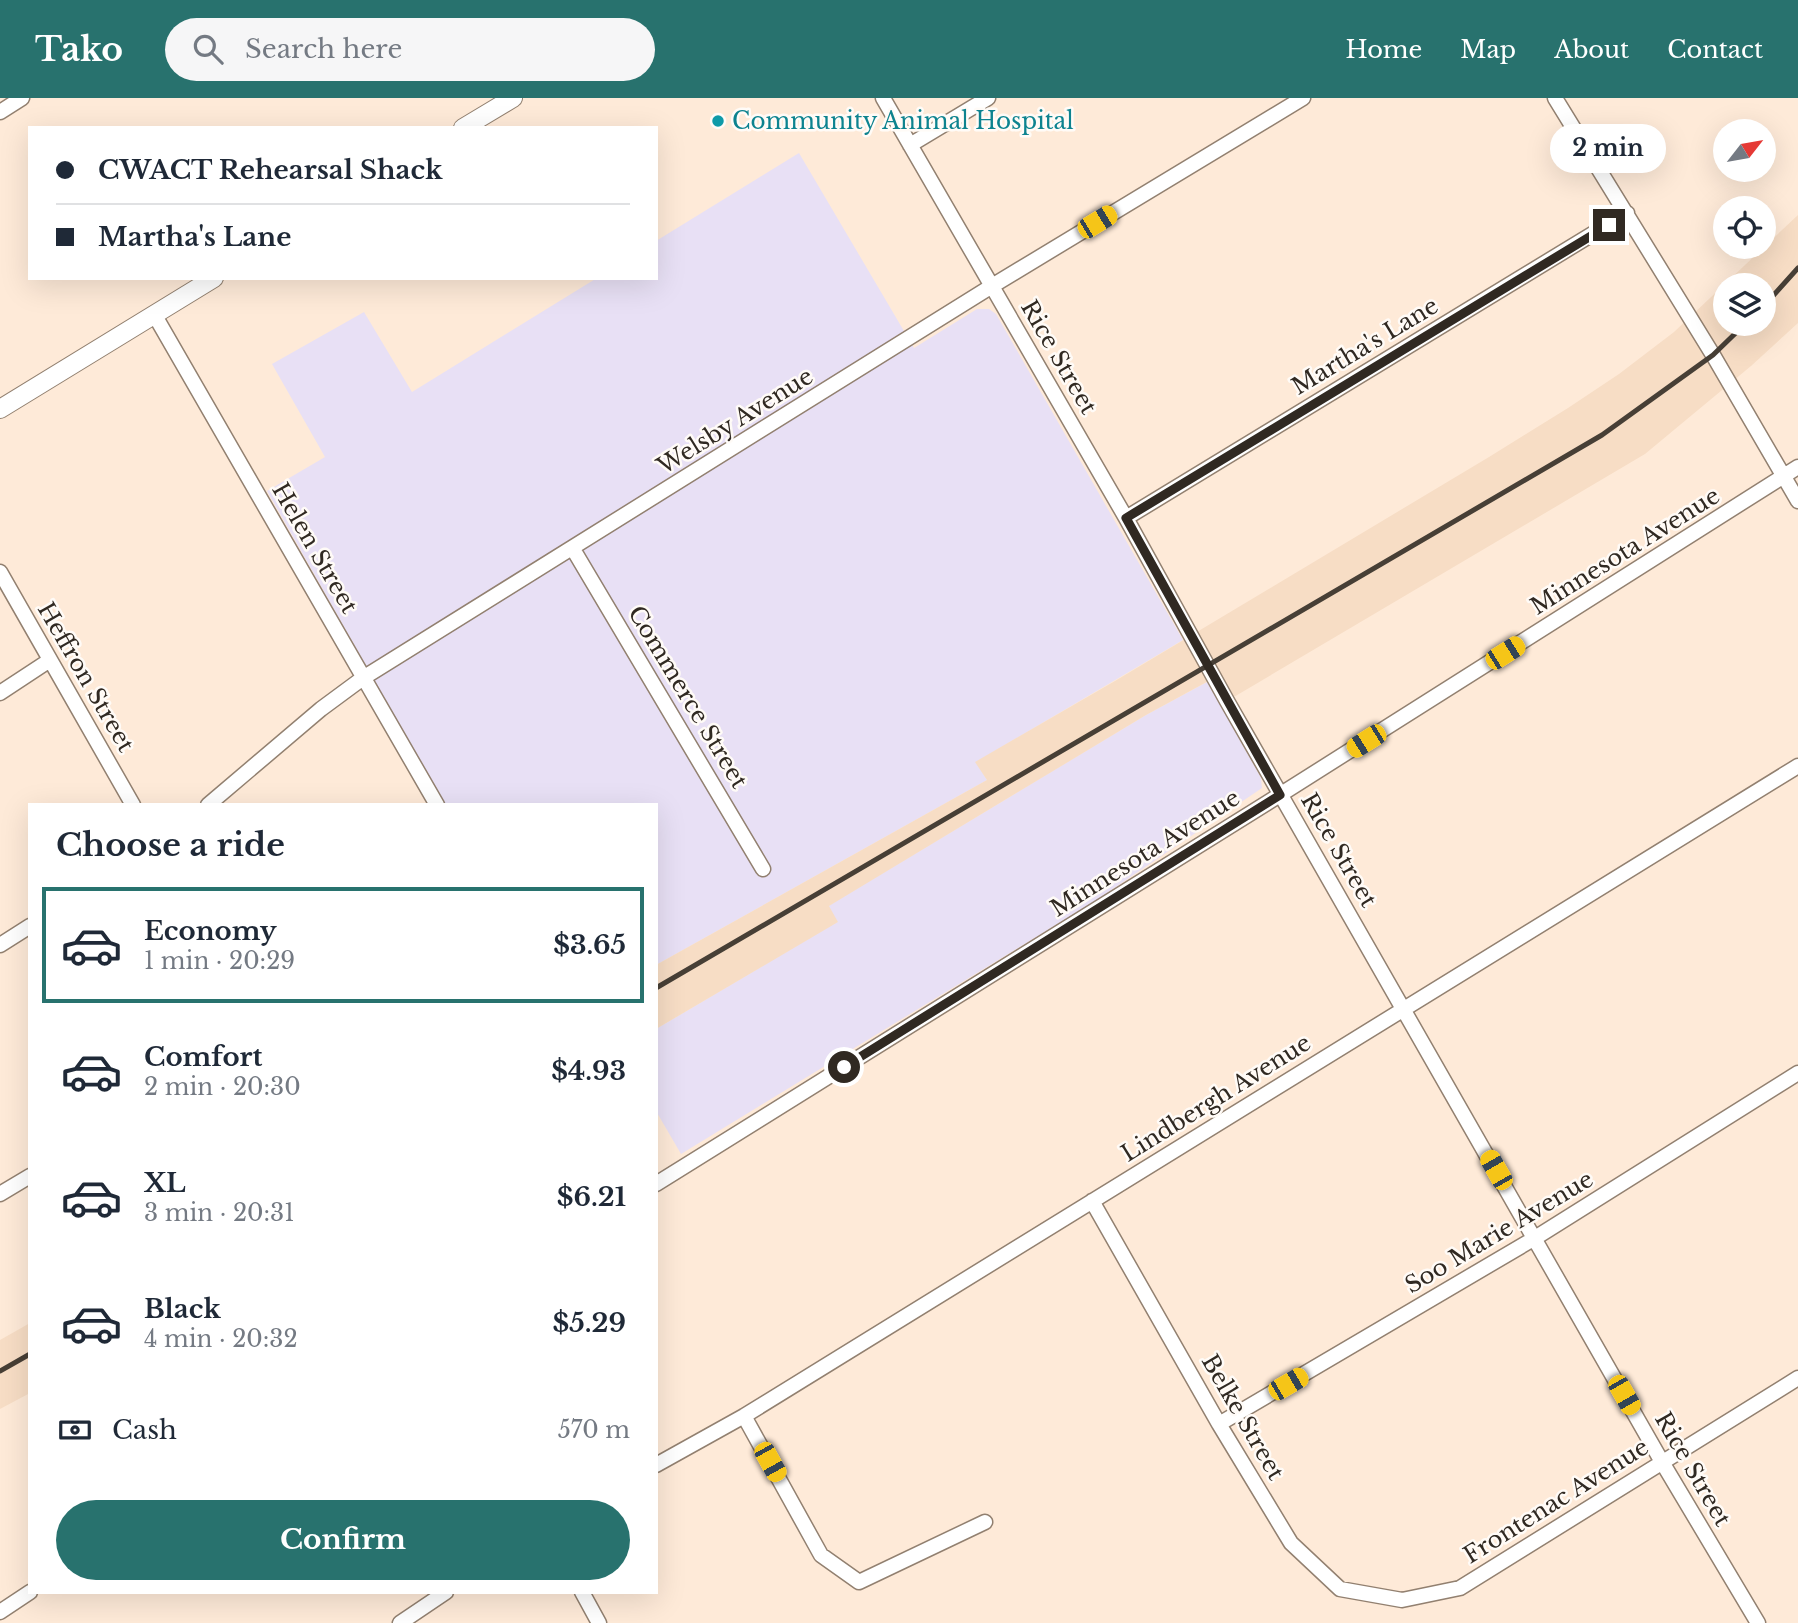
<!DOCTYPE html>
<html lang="en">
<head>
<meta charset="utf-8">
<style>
	body { margin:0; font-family:"Libre Baskerville",serif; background:#f6f6f7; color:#1f2937; height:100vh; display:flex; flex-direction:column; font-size:26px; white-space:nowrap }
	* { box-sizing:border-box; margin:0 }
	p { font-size:23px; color:#747a83 }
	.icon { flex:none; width:38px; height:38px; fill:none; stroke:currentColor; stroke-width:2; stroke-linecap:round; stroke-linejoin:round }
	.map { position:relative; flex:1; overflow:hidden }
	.sheet { position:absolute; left:28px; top:705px; width:630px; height:791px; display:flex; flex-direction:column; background:#fff; border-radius:0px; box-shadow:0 7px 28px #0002 }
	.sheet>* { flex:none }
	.hud { position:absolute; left:28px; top:28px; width:630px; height:154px; border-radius:0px; box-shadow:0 7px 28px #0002; display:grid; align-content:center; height:154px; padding:0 28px; background:#fff }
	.needle { width:46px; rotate:59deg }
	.controls { position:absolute; left:1713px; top:21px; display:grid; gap:14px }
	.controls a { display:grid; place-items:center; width:63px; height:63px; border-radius:50%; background:#fff; box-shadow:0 7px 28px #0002; font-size:35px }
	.end { position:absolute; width:32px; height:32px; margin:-16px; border:9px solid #302922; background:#fff; box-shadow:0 0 0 4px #fff }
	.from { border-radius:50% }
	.bubble { position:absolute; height:49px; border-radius:24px; background:#fff; box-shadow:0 7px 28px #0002; font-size:23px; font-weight:700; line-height:49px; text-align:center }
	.car { position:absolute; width:21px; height:42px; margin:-21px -10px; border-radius:9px; box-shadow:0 0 5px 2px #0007; background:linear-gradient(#f5c518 24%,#345 0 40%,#f5c518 0 76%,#345 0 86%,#f5c518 0) }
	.hud b { display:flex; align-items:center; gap:24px; height:66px; font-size:26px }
	.hud b+b { border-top:2px solid #e0e1e3 }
	.hud i { width:18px; height:18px; background:#1f2937 }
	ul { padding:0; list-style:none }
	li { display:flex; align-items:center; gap:21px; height:116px; margin:0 14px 10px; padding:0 14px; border:4px solid transparent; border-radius:0px }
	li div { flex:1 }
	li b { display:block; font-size:26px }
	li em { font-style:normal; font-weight:700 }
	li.current { border-color:#28726e }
	li>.icon { width:63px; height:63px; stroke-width:1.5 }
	h2 { padding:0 28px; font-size:32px; line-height:84px }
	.pay { display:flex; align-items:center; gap:18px; height:77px; padding:0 28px; font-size:26px }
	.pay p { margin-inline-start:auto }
	.button { display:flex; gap:14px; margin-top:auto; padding:14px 28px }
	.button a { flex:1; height:80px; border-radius:42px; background:#28726e; color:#fff; font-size:28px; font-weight:700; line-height:80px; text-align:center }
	header { display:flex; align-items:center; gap:42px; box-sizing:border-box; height:98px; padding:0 35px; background:#28726e; color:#fff }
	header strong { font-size:33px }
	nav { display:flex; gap:38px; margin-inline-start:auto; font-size:24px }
	.search { width:490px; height:63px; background:#f6f6f7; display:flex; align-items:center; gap:18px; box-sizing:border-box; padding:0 24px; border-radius:38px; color:#747a83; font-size:26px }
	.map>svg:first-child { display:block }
	.industrial { fill:#e8e0f5 }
	.built { fill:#f7ddc5; fill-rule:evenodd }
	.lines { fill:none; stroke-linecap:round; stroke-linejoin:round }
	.minor-casing { stroke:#928070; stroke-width:17 }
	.tertiary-casing { stroke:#928070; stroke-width:20 }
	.minor { stroke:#fff; stroke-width:14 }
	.tertiary { stroke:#fff; stroke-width:18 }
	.rail { stroke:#473f36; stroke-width:5 }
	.route { stroke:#302922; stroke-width:9 }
	.culture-dot { fill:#0f9aa8; stroke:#fffbf7; stroke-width:2.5 }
	.labels { text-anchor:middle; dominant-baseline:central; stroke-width:5; stroke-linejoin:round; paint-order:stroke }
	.culture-label { font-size:23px; fill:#0d838f; stroke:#fffbf7; text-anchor:start }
	.street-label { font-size:23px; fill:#302922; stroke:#fffbf7 }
</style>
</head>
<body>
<header>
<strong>Tako</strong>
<div class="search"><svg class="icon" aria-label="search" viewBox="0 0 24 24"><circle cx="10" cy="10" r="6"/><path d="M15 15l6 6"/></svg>Search here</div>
<nav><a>Home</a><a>Map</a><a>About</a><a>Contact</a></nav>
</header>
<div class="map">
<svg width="1798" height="1525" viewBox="0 0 1798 1525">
	<rect width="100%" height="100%" fill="#feead8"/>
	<path class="industrial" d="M 799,55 L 914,250 L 977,211 L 989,211 L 996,216 L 1183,542 L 976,664 L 987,682 L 656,867 L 656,707 L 445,707 L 267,393 L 325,359 L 272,266 L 364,214 L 412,294 L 597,180 L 656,180 L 656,143 Z
		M 1207,584 L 1261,680 L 1262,690 L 1098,801 L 681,1056 L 656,1013 L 656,931 L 837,824 L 828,808 L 1146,617 Z"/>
	<path class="built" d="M 1798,117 L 1798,225 L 1751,268 L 1645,356 L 1227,603 L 1214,580 L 1146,617 L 829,808 L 838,824 L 656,931 L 656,867 L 987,682 L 975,664 L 1115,583 L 1489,359 L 1568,310 L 1619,276 L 1674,234 ZM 1726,187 L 1764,187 L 1764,226 L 1726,226 Z
		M 30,1225 L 30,1295 L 0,1311 L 0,1242 Z"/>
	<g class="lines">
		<defs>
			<path id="minor" d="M 883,0 L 1126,420 L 1227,603 L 1662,1364 L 1758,1525
				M 1555,0 L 1713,257 L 1798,403
				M 0,14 L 22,0
				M 910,47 L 988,0
				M 154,216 L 437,707
				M 1126,420 L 1627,115
				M 573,451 L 763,771
				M 0,474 L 133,707
				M 0,595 L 50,562
				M 208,707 L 321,611 L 363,580 L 992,188 L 1303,0
				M 0,847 L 30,828
				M 656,1086 L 1267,705 L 1798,369
				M 0,1096 L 30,1078
				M 1092,1103 L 1219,1326 L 1291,1445 L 1340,1491 L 1402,1502 L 1460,1490 L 1798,1280
				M 744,1318 L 821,1457 L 859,1484 L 985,1424
				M 1219,1326 L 1535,1140 L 1798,975
				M 656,1367 L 744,1318 L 1798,668
				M 582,1494 L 599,1525
				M 0,1514 L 30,1494
				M 400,1525 L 446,1494"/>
			<path id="tertiary" d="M 463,30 L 513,0
				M 0,311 L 214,180"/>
		</defs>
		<use href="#minor" class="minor-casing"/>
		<use href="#tertiary" class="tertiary-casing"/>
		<use href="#minor" class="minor"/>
		<use href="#tertiary" class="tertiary"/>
		<path class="rail" d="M 1764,208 L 1798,170
			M 656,890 L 1602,337 L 1713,257 L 1745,226
			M 0,1273 L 30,1256"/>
	</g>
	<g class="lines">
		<path class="route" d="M 844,969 L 1280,697 L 1126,420 L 1609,127"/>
	</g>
	<circle class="culture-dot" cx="718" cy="23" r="7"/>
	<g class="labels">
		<g class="culture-label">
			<text x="732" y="23">Community Animal Hospital</text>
		</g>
		<g class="street-label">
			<text transform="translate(1365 248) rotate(-31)">Martha's Lane</text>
			<text transform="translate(1059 259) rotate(60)">Rice Street</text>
			<text transform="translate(735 323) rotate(-32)">Welsby Avenue</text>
			<text transform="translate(315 450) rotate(60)">Helen Street</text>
			<text transform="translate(1625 453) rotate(-32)">Minnesota Avenue</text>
			<text transform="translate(86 579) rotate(60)">Heffron Street</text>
			<text transform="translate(688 599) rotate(59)">Commerce Street</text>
			<text transform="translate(1339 752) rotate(60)">Rice Street</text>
			<text transform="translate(1145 755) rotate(-32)">Minnesota Avenue</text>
			<text transform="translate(1216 1000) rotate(-32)">Lindbergh Avenue</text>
			<text transform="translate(1499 1134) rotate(-31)">Soo Marie Avenue</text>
			<text transform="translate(1243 1319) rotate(60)">Belke Street</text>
			<text transform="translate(1693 1371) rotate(60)">Rice Street</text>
			<text transform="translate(1556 1403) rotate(-32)">Frontenac Avenue</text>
		</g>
	</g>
</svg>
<div class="controls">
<a><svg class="needle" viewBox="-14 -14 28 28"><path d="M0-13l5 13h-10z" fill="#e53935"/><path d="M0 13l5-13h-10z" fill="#747a83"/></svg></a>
<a><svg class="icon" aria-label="locate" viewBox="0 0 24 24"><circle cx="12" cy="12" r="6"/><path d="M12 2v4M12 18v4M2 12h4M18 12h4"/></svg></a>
<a><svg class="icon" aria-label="layers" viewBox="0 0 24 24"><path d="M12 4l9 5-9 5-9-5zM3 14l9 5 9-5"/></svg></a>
</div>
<i class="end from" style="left:844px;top:969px"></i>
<i class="end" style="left:1609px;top:127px"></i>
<div class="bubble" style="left:1550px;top:26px;width:116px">2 min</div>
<i class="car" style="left:1097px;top:124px;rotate:59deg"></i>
<i class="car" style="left:1505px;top:555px;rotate:58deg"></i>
<i class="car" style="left:1366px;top:643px;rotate:238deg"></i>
<i class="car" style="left:1496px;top:1072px;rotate:330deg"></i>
<i class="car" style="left:1288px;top:1286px;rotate:60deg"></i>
<i class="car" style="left:1624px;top:1297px;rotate:150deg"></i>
<i class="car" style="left:770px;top:1364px;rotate:151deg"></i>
<div class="hud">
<b><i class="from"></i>CWACT Rehearsal Shack</b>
<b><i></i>Martha's Lane</b>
</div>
<section class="sheet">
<h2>Choose a ride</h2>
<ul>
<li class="current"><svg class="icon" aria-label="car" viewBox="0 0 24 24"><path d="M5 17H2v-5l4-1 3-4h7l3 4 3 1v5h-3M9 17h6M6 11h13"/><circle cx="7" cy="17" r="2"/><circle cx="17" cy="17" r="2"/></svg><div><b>Economy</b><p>1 min · 20:29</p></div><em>$3.65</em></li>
<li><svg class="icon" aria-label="car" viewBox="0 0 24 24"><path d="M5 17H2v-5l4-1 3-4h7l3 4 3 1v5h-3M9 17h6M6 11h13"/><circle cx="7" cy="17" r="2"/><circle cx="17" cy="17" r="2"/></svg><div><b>Comfort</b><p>2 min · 20:30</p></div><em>$4.93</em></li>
<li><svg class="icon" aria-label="car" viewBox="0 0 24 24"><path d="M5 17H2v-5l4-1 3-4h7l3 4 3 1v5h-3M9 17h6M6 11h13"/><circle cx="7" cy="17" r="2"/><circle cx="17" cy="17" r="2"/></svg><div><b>XL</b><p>3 min · 20:31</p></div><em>$6.21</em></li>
<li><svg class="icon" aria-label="car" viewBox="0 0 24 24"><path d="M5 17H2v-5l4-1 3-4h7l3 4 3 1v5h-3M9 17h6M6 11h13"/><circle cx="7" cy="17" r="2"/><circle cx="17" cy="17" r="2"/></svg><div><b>Black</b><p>4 min · 20:32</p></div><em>$5.29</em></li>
</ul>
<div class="pay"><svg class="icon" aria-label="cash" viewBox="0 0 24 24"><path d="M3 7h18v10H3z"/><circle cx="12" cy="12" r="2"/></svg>Cash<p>570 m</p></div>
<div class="button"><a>Confirm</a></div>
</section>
</div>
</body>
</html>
